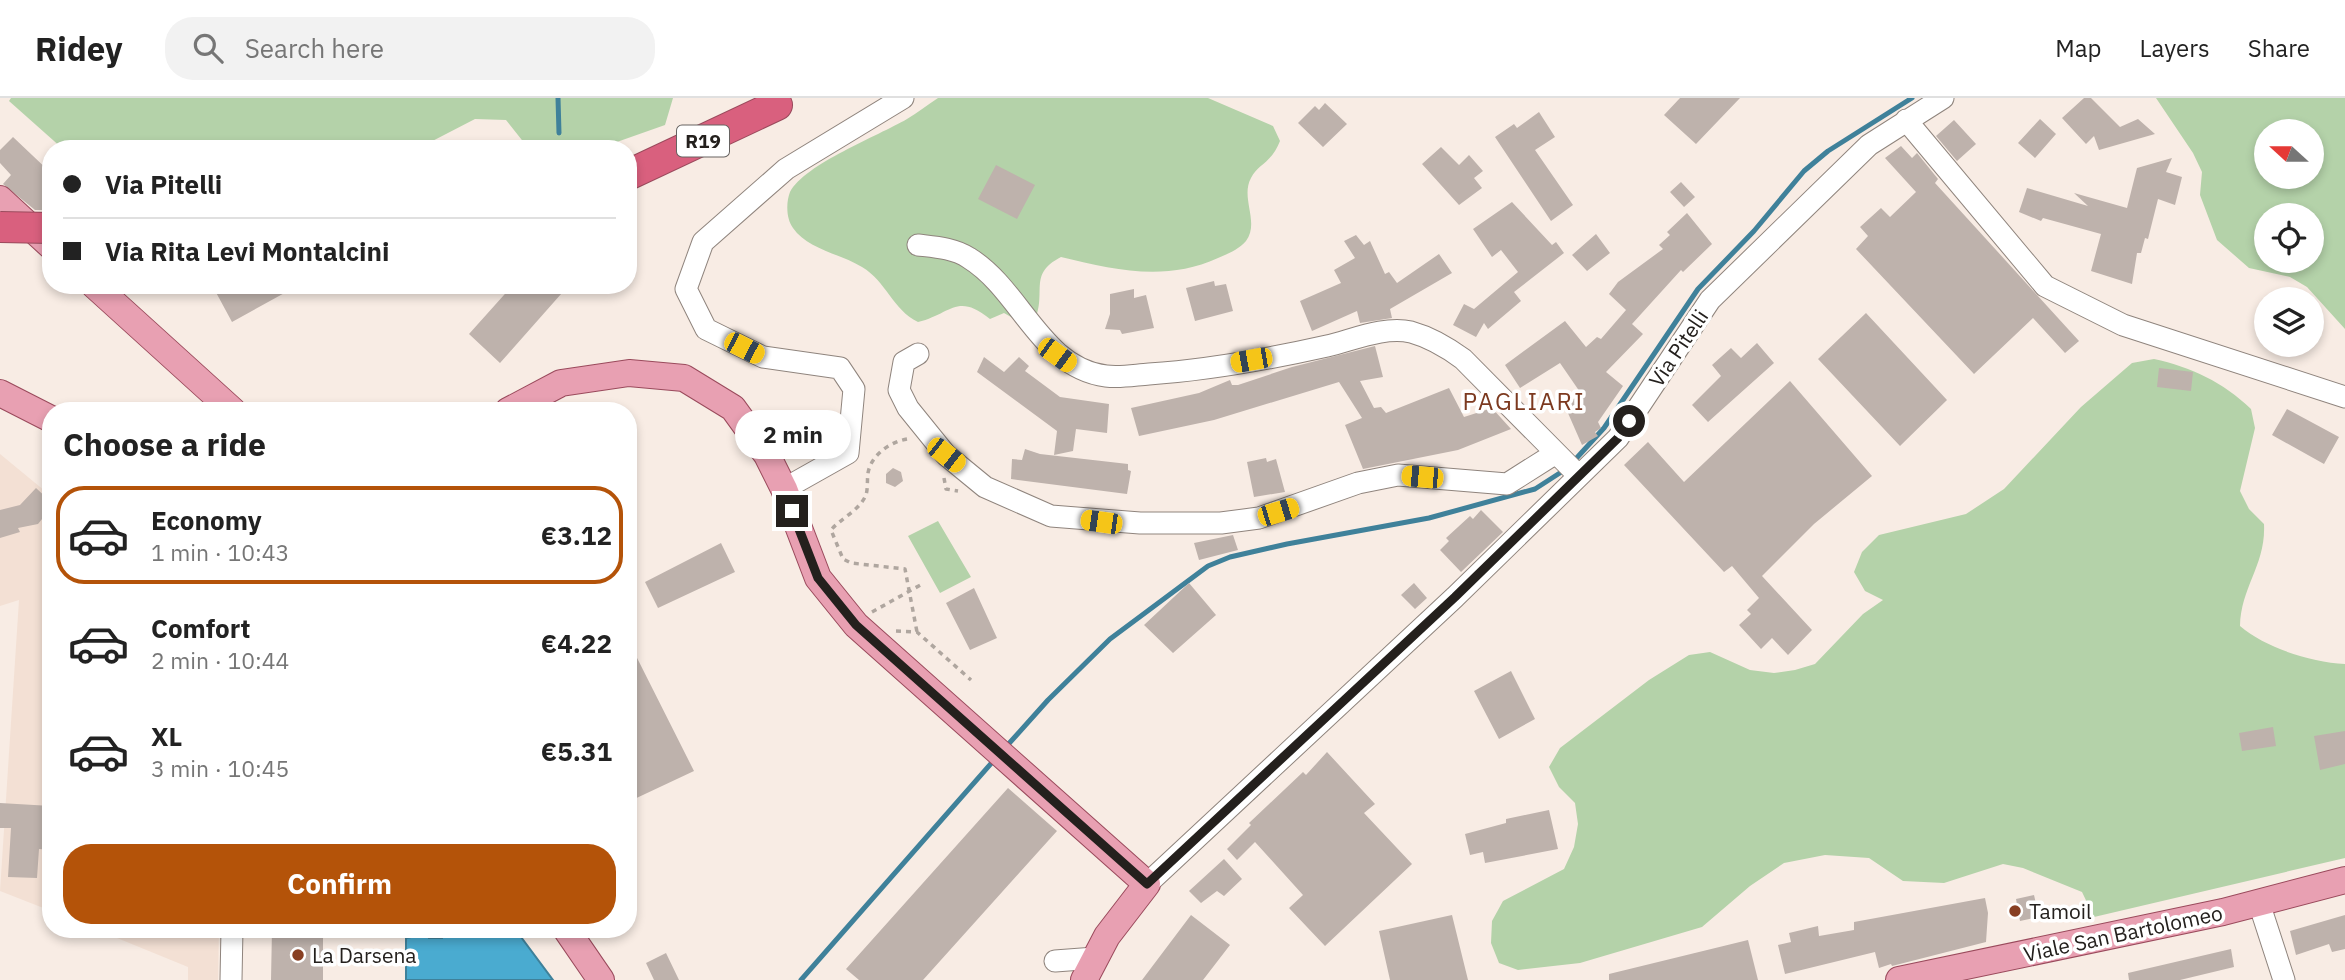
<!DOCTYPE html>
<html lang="en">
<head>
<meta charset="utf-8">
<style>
	body { margin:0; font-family:"IBM Plex Sans",sans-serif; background:#f2f2f2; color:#222; height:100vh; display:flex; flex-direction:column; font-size:26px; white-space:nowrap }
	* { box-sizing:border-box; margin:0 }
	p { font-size:23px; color:#767676 }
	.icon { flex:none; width:38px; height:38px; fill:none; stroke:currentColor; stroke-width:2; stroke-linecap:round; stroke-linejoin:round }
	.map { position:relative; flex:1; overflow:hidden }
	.panel { position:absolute; left:42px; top:304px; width:595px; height:536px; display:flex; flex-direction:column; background:#fff; border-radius:28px; box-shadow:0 4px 10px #0003 }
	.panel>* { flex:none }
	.hud { position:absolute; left:42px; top:42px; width:595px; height:154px; border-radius:28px; box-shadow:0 4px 10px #0003; display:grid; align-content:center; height:154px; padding:0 21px; background:#fff }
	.needle { width:46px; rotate:291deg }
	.fabs { position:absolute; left:2254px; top:21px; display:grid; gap:14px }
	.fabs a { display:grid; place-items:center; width:70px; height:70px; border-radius:50%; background:#fff; box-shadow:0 4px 10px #0003; font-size:35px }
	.end { position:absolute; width:32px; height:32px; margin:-16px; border:9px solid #24201d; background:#fff; box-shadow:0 0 0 4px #fff }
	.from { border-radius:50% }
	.bubble { position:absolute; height:49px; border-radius:24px; background:#fff; box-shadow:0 4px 10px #0003; font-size:23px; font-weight:700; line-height:49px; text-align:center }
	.car { position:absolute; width:21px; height:42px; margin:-21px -10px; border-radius:9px; box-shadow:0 0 5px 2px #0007; background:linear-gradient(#f5c518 24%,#345 0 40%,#f5c518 0 76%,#345 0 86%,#f5c518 0) }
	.hud b { display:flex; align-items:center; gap:24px; height:66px; font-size:26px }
	.hud b+b { border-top:2px solid #e0e0e0 }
	.hud i { width:18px; height:18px; background:#222 }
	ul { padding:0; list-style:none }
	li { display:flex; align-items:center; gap:21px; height:98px; margin:0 14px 10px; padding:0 7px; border:4px solid transparent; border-radius:28px }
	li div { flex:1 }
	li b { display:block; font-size:26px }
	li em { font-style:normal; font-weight:700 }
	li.current { border-color:#b45309 }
	li>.icon { width:63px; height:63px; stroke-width:1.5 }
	h2 { padding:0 21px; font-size:32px; line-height:84px }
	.action { display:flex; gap:14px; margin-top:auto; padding:14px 21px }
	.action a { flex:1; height:80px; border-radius:28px; background:#b45309; color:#fff; font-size:28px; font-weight:700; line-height:80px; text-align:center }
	header { display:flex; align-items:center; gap:42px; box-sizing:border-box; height:98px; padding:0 35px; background:#fff; border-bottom:2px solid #e0e0e0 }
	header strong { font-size:33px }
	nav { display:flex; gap:38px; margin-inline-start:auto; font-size:24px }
	.search { width:490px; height:63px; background:#f2f2f2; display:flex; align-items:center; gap:18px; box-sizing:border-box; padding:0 24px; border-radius:28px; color:#767676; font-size:26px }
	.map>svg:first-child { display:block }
	.built { fill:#f3e0d4 }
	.green { fill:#b4d2a9; fill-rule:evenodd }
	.water { fill:#4aabd0; stroke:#3f819a; stroke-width:2 }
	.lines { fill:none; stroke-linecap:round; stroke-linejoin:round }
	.stream { stroke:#3f819a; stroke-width:5 }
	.building { fill:#beb2ac }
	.minor-casing { stroke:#8f847d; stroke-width:23 }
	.major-casing { stroke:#9a4a5c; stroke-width:28 }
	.highway-casing { stroke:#9a4a5c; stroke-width:32 }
	.path { stroke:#afa69f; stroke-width:3.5; stroke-dasharray:5 5; stroke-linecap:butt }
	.minor { stroke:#fff; stroke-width:21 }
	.major { stroke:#e8a0b2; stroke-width:26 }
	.highway { stroke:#d9607e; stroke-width:30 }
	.highway-bridge-casing { stroke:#9a4a5c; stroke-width:32; stroke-linecap:butt }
	.highway-bridge { stroke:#d9607e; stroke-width:30 }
	.route { stroke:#24201d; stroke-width:9 }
	.poi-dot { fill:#883f22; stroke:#fff; stroke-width:2.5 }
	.labels { text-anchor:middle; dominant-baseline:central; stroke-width:7; stroke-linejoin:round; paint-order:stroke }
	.shield { fill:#fff; stroke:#666361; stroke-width:2 }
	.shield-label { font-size:19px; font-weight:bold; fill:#24201d }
	.street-label { font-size:21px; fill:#24201d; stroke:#fff }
	.poi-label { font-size:21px; fill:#24201d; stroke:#fff; text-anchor:start }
	.quarter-label { font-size:24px; letter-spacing:2px; fill:#7c391f; stroke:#fff }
</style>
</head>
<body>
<header>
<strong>Ridey</strong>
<div class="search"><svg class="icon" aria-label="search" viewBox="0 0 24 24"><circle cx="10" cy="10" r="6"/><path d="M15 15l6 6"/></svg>Search here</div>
<nav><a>Map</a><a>Layers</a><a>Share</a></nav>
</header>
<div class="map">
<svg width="2345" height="882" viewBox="0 0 2345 882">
	<rect width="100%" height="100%" fill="#f8ece4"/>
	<path class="built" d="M 0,356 L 51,398 L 51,813 L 0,793 L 19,502 L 0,508 Z
		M 95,831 L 219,831 L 218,882 L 188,882 L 188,869 Z"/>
	<path class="green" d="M 11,0 L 673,0 L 665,27 L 597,51 L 529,51 L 506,22 L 475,21 L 417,51 L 63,51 L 9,3 Z
		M 938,0 L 1208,0 L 1273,28 L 1280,43 C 1271,66 1258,66 1251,80 C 1240,100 1260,124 1246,143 C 1239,151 1228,156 1218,160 C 1165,184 1115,172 1061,159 C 1026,177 1049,195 1033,226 L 1018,223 L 1004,215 L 990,221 C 957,194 951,216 918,224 C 893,212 886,183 862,169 C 841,156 807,151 793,130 C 786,121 786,104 790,94 C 805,66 878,38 907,21 C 917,15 927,7 938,0 Z
		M 2156,0 L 2345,0 L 2345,231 L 2307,189 L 2290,179 L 2249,170 L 2217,142 L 2200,97 L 2202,74 L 2193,55 ZM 2266,33 L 2312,33 L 2312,79 L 2266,79 ZM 2312,117 L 2312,163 L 2266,163 L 2266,117 Z
		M 2154,261 C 2191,269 2223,284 2251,311 L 2255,330 L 2240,393 L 2249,411 L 2264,426 C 2266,467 2241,488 2240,528 C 2266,550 2310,564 2345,566 L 2345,760 L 2094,819 L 2082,794 L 2023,770 L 2003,766 L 1944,785 L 1903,783 L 1869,760 L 1825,757 L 1784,765 L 1750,788 L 1702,829 L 1580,865 L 1518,872 L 1499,865 L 1491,845 L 1492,823 L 1503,803 L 1564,771 L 1574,749 L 1578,726 L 1575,705 L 1559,689 L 1549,669 L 1560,650 L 1649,582 L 1689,557 L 1710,554 L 1750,572 L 1774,575 L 1795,572 L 1815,566 L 1863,516 L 1883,502 L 1865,493 L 1854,474 L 1862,454 L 1879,437 L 1966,416 L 2004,391 L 2081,309 L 2132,265 Z
		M 938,423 L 971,479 L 940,495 L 908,438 Z"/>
	<path class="water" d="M 412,831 L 429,831 L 429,840 L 442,840 L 443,831 L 515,831 L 553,882 L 406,882 L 406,840 L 412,839 Z"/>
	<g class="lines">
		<path class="stream" d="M 558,0 L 559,35
			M 1573,364 L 1604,330 L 1698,191 L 1754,133 L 1804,73 L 1828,53 L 1912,0
			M 1004,651 L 1048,602 L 1110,541 L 1208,468 L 1230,459 L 1287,446 L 1429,420 L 1535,391 L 1566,371
			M 801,882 L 995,661"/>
	</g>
	<path class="building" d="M 1680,0 L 1740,0 L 1696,46 L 1664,17 Z
		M 2084,0 L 2091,0 L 2120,29 L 2138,21 L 2155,36 L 2099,52 L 2094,38 L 2086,46 L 2062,20 Z
		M 1325,5 L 1347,26 L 1323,49 L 1298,25 L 1315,8 L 1319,12 Z
		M 1539,14 L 1555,39 L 1535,52 L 1573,107 L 1551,123 L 1495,39 L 1514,26 L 1517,30 Z
		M 2040,21 L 2056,36 L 2035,60 L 2018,45 Z
		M 1954,22 L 1976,46 L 1957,63 L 1936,38 Z
		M 13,39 L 51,75 L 51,109 L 48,112 L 35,112 L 3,86 L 11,77 L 0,65 L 0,52 Z
		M 1901,48 L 1912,60 L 1917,55 L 1938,81 L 1935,85 L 2079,243 L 2065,255 L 2033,220 L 1974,276 L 1856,151 L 1868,138 L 1860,129 L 1881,110 L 1890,119 L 1916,94 L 1885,60 Z
		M 1441,49 L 1459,67 L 1469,57 L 1483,73 L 1474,80 L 1482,90 L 1459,107 L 1422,66 Z
		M 2172,60 L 2166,74 L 2182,79 L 2175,107 L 2158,101 L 2148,141 L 2145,140 L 2141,155 L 2137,155 L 2132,186 L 2091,173 L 2101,136 L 2043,120 L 2041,123 L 2019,114 L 2027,90 L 2088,108 L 2074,95 L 2127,110 L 2137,70 Z
		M 996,67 L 1035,87 L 1017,121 L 978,101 Z
		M 1681,84 L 1695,99 L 1684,109 L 1670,94 Z
		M 1512,104 L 1552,147 L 1556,144 L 1564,155 L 1514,194 L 1521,203 L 1488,231 L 1484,225 L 1476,239 L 1453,227 L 1464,206 L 1474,211 L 1518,174 L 1501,152 L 1492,159 L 1473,131 Z
		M 1687,115 L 1712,146 L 1683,174 L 1681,172 L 1632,226 L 1643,236 L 1606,274 L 1623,288 L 1598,324 L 1601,330 L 1595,334 L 1598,338 L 1582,347 L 1564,306 L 1582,297 L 1560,265 L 1520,290 L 1505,267 L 1565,223 L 1586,249 L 1597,239 L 1601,241 L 1626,212 L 1609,196 L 1618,184 L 1663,151 L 1659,147 L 1670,137 L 1667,134 Z
		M 1596,136 L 1610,155 L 1587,173 L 1572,157 Z
		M 1356,137 L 1364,147 L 1370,143 L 1385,176 L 1389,174 L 1397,185 L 1439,156 L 1452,175 L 1390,211 L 1392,220 L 1360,225 L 1357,213 L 1312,233 L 1300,203 L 1341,185 L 1334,172 L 1355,160 L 1344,143 Z
		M 1214,183 L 1215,188 L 1226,186 L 1233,213 L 1195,223 L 1186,190 Z
		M 212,187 L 299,187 L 232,224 Z
		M 513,187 L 569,187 L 500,265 L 469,236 Z
		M 1134,191 L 1134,200 L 1146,197 L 1154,230 L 1122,236 L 1120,232 L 1105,231 L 1110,216 L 1110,196 Z
		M 1866,215 L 1947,302 L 1900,348 L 1818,261 Z
		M 1757,245 L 1774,265 L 1708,324 L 1692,307 L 1721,278 L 1712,267 L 1731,250 L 1741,260 Z
		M 1375,248 L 1383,279 L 1360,283 L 1374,310 L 1381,309 L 1386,315 L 1449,290 L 1464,319 L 1492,310 L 1511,331 L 1458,352 L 1363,371 L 1345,327 L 1362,320 L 1339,284 L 1214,322 L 1139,338 L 1131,310 L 1199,295 L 1230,282 L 1232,287 L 1238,287 L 1292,269 Z
		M 984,259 L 1004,274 L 1019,259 L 1029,268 L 1025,273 L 1060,299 L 1109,306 L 1107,335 L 1076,331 L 1073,353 L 1054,357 L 1057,333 L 977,274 Z
		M 2159,270 L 2193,274 L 2191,293 L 2157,289 Z
		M 1790,283 L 1872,378 L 1814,426 L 1762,478 L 1812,532 L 1788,557 L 1772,540 L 1761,551 L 1739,527 L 1751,516 L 1747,512 L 1759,500 L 1732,468 L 1724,474 L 1624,367 L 1648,344 L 1684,384 Z
		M 2287,311 L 2339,339 L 2324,366 L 2272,337 Z
		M 1025,351 L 1040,356 L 1128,366 L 1128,372 L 1131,373 L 1127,396 L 1011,381 L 1012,361 L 1022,362 Z
		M 1266,360 L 1267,364 L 1276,361 L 1285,394 L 1254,399 L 1247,364 Z
		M 893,370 L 901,374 L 903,383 L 895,389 L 886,385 L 886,376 Z
		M 36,390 L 51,404 L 51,410 L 38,426 L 18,430 L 20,434 L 0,440 L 0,412 L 20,407 Z
		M 1481,412 L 1503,434 L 1461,474 L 1440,452 L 1449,443 L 1446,440 L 1470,418 L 1473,421 Z
		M 1233,437 L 1238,452 L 1199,462 L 1194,445 Z
		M 721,445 L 735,474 L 658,510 L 645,484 Z
		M 1189,485 L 1216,517 L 1173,555 L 1144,527 Z
		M 1414,485 L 1427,500 L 1415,511 L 1401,497 Z
		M 974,490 L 997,540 L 970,552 L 946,505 Z
		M 628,542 L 694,673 L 628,704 Z
		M 1511,573 L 1535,621 L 1499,641 L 1474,593 Z
		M 2273,629 L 2276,648 L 2242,653 L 2239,635 Z
		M 2345,633 L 2345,666 L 2320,672 L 2314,638 Z
		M 1327,654 L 1375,706 L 1364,715 L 1412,766 L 1325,848 L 1289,810 L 1303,797 L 1255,744 L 1237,762 L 1227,751 L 1251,727 L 1249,725 L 1303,674 L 1306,677 Z
		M 1008,690 L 1057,733 L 923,882 L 859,882 L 846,871 Z
		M 0,705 L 51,708 L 51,752 L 39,751 L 37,780 L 8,779 L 11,730 L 0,730 Z
		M 1549,712 L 1558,751 L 1485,765 L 1483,754 L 1470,757 L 1465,736 L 1506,725 L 1506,721 Z
		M 1224,761 L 1242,781 L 1224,798 L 1217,793 L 1201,805 L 1189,793 Z
		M 2034,797 L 2039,819 L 2020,823 L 2016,801 Z
		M 1985,800 L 1988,815 L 1986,844 L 1892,868 L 1891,866 L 1879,870 L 1875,854 L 1785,876 L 1778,847 L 1791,844 L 1789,835 L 1818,828 L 1819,838 L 1854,832 L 1854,824 Z
		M 1191,817 L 1230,847 L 1203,882 L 1142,882 Z
		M 1452,817 L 1468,882 L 1390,882 L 1379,833 Z
		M 2345,817 L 2345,851 L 2332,854 L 2329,846 L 2296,857 L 2290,833 Z
		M 272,831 L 323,831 L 323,882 L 271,882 Z
		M 1748,842 L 1758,882 L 1609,882 L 1609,876 Z
		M 2231,851 L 2234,869 L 2180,882 L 2129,882 L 2128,875 Z
		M 666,855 L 679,882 L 654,882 L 646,865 Z"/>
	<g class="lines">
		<defs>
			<path id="minor" d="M 1906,22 L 2045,188 L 2123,227 L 2345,299
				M 918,147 C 935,149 954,150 969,160 C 1021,192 1041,270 1106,278 C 1120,280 1135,277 1149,276 C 1209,272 1269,261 1327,248 C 1353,242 1384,228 1411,234 C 1429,239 1448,250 1463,261 L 1579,378
				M 918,256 L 904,264 L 899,292 L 908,310 L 946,357 L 985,389 L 1051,418 L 1140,425 L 1221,425 L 1259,420 L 1358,385 L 1398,377 L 1507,386 L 1556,355
				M 784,391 L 848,355 L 854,291 L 840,270 L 763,259 L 706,231 L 686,191 L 703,144 L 786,71 L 903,0
				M 1147,786 L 1455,499 L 1618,340 L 1710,202 L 1869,47 L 1943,0
				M 2259,805 L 2284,882
				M 1055,863 L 1095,860
				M 231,882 L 232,831"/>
			<path id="major" d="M 0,101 L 51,148
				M 94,187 L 233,313
				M 0,295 L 51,321
				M 508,313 L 561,285 L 629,275 L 684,280 L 733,310 L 767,357 L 784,391 L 818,480 L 856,527 L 1147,786 L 1107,838 L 1084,882
				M 566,831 L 601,882
				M 1899,882 L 2223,814 L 2345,782"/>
			<path id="highway" d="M 628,77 L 777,7"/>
		</defs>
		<use href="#minor" class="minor-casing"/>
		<use href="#major" class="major-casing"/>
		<use href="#highway" class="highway-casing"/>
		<path class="path" d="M 569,313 L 580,310 L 578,303
			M 907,341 C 890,344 871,357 868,375 C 867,381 868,391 866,397 C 859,413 841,420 831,432 L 843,461 L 851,465 L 905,471 L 917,534
			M 944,380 L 946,391 L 958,393
			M 872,514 L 924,485
			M 896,533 L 917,534 L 971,582"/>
		<use href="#minor" class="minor"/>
		<use href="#major" class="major"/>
		<use href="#highway" class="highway"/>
		<defs>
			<path id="highway-bridge" d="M 0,129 L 51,130"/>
		</defs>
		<use href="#highway-bridge" class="highway-bridge-casing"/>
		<use href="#highway-bridge" class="highway-bridge"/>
	</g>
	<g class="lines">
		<path class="route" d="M 792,413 L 818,480 L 856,527 L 1147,786 L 1455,499 L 1618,340 L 1629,323"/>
	</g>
	<g class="poi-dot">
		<circle cx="2015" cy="813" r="7"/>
		<circle cx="298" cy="857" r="7"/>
	</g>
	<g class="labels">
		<rect class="shield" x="677" y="27.5" width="52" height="31" rx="5"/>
		<g class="shield-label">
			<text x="703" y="43">R19</text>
		</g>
		<g class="street-label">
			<text transform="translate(1678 250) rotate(-56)">Via Pitelli</text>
			<text transform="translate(2123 835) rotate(-12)">Viale San Bartolomeo</text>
		</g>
		<g class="poi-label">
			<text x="2029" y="813">Tamoil</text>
			<text x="312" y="857">La Darsena</text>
		</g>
		<g class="quarter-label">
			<text x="1524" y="303">PAGLIARI</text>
		</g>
	</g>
</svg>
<div class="fabs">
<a><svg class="needle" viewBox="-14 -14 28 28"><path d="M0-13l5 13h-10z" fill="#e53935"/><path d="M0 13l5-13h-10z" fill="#767676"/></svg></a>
<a><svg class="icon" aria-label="locate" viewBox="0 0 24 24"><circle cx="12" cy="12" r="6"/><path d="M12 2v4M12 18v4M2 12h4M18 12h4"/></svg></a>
<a><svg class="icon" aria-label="layers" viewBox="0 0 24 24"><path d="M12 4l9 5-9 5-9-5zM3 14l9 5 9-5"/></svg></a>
</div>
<i class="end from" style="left:1629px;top:323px"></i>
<i class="end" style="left:792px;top:413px"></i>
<div class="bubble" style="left:735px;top:312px;width:116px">2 min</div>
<i class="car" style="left:744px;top:250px;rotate:117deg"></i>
<i class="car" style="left:1057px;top:257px;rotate:126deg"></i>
<i class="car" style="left:1251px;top:262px;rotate:260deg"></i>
<i class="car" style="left:946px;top:357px;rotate:128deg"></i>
<i class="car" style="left:1422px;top:379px;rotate:275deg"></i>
<i class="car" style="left:1278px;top:414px;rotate:73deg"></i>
<i class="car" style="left:1101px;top:424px;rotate:278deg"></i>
<div class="hud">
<b><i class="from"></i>Via Pitelli</b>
<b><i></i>Via Rita Levi Montalcini</b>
</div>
<section class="panel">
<h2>Choose a ride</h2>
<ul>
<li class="current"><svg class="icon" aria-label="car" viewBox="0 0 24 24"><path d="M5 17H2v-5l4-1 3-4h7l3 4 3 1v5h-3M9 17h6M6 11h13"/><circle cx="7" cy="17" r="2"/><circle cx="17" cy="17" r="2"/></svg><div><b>Economy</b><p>1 min · 10:43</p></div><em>€3.12</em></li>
<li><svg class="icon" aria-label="car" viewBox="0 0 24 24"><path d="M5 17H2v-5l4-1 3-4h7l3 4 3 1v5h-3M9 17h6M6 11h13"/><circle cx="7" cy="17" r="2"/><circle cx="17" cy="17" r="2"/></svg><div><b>Comfort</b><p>2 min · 10:44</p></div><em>€4.22</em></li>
<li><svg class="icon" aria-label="car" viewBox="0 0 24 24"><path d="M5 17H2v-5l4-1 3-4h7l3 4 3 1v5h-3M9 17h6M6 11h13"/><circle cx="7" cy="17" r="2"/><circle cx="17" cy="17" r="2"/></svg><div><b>XL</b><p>3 min · 10:45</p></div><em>€5.31</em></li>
</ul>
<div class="action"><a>Confirm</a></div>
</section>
</div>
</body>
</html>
